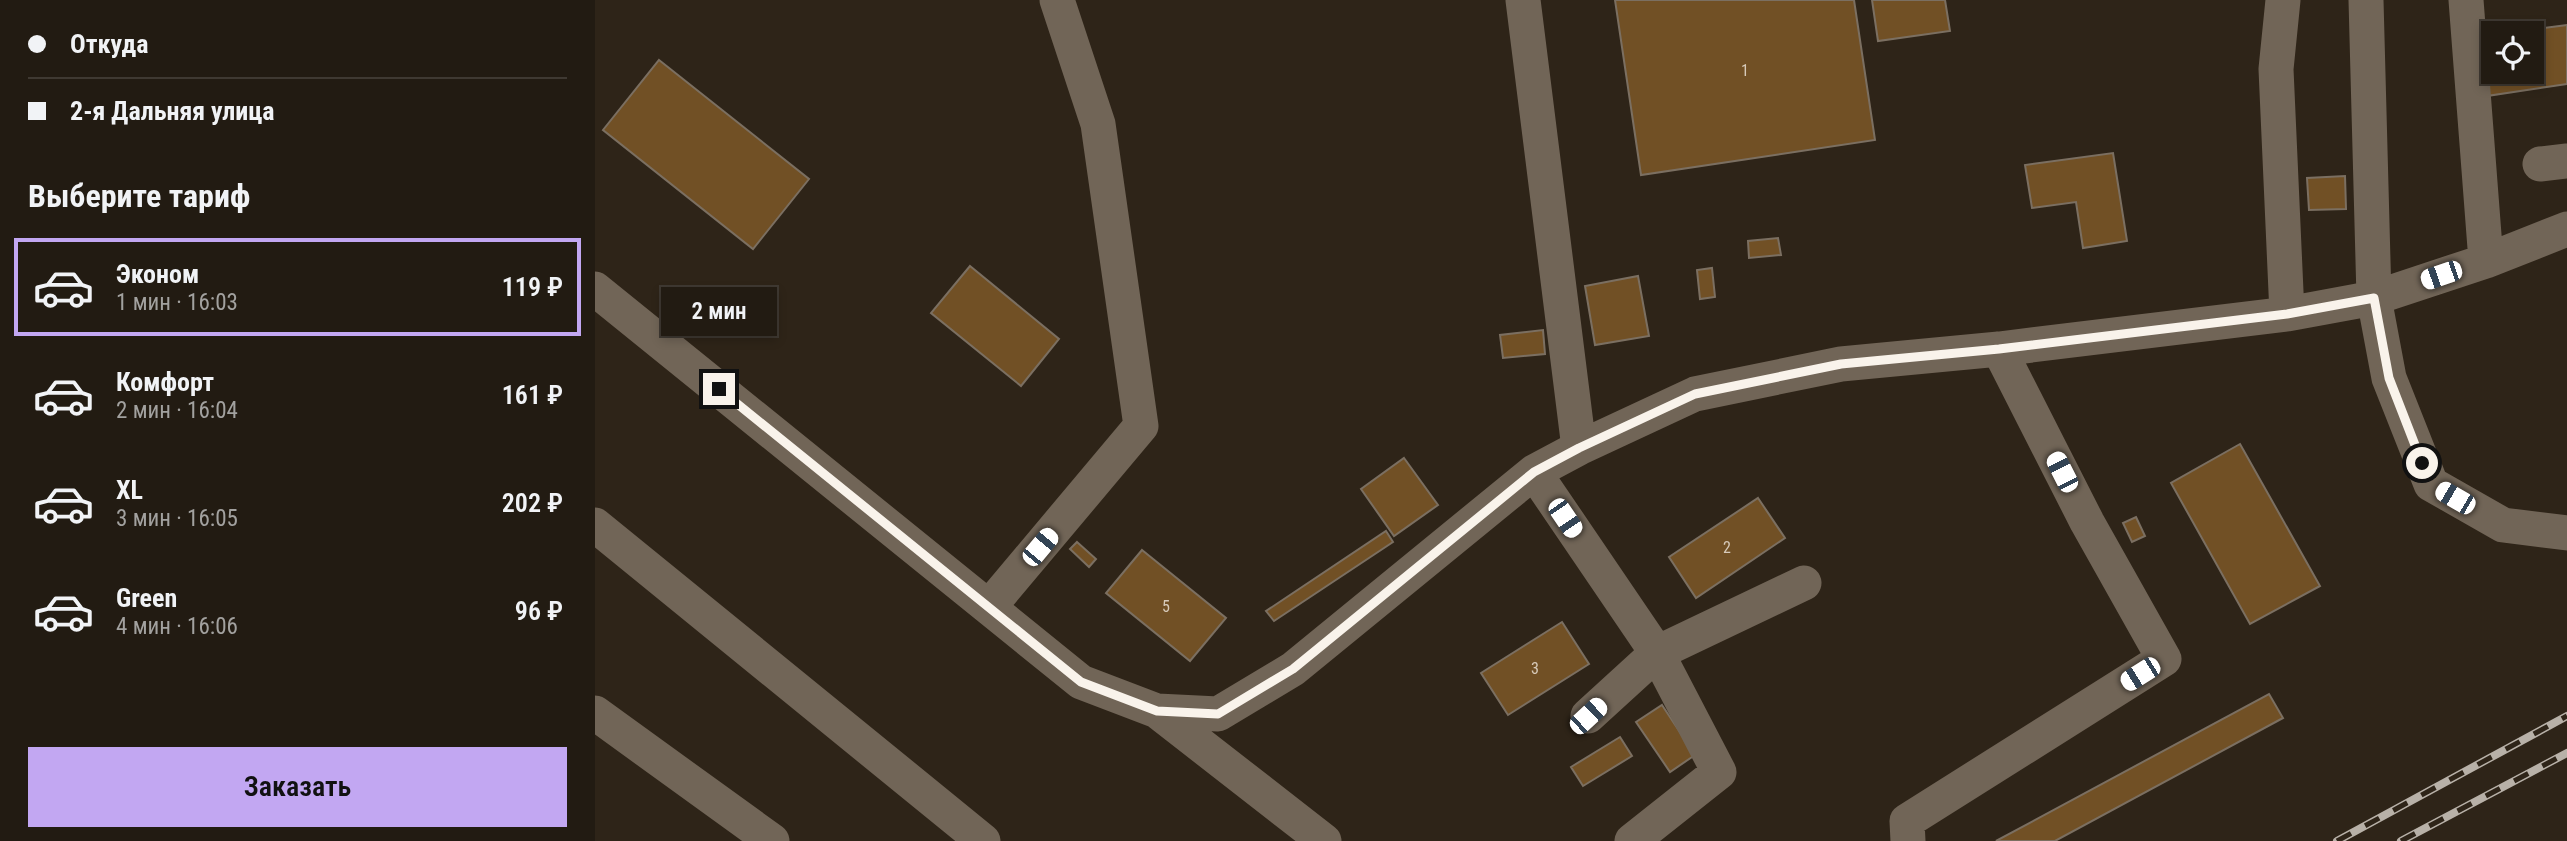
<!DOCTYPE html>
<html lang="ru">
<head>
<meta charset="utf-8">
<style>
	body { margin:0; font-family:"Roboto Condensed",sans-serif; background:#2a241b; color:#f1f3f6; height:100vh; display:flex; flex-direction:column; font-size:26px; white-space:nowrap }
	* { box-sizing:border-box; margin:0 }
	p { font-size:23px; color:#a2a19f }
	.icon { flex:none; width:38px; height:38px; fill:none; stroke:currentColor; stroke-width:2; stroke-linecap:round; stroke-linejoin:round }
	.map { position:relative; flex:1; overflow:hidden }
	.details { display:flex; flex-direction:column; background:#221b12; width:595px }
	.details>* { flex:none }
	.banner { display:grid; align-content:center; height:154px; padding:0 28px; background:#221b12 }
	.fabs { position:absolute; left:1886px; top:21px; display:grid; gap:14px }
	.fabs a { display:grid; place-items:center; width:63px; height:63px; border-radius:0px; background:#221b12; box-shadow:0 4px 10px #0003,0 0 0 2px #3f3932; font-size:35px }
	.end { position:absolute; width:32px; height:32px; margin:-16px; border:9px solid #f9f3eb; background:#111; box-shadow:0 0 0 4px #111 }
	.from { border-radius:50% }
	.bubble { position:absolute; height:49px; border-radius:0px; background:#221b12; box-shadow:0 4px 10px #0003,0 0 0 2px #3f3932; font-size:23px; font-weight:600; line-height:49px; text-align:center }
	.car { position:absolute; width:21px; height:42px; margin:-21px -10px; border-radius:9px; box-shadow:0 0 5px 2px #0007; background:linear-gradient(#fff 24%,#345 0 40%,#fff 0 76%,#345 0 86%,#fff 0) }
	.banner b { display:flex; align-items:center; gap:24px; height:66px; font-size:26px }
	.banner b+b { border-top:2px solid #3f3932 }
	.banner i { width:18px; height:18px; background:#f1f3f6 }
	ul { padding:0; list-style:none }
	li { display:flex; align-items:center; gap:21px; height:98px; margin:0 14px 10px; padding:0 14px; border:4px solid transparent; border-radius:0px }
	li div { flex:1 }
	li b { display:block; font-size:26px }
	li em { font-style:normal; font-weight:600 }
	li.on { border-color:#c2a7f2 }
	li>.icon { width:63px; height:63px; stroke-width:1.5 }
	h2 { padding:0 28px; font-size:32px; line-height:84px }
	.action { display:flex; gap:14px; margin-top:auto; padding:14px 28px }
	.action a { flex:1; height:80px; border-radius:0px; background:#c2a7f2; color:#111; font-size:28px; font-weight:600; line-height:80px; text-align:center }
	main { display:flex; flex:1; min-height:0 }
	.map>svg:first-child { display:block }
	.building { fill:#715025; stroke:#7b6f61; stroke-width:2 }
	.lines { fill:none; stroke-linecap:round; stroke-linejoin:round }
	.minor { stroke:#716557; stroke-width:35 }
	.rail-casing { stroke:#b8b1a8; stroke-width:8 }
	.rail { stroke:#2e2418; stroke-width:5; stroke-dasharray:16; stroke-linecap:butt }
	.route { stroke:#f9f3eb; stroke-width:9 }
	.labels { text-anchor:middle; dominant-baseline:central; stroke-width:7; stroke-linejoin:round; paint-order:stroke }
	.number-label { font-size:16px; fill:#d7caba }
</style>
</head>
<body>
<main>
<section class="details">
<div class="banner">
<b><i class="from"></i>Откуда</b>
<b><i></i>2-я Дальняя улица</b>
</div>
<h2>Выберите тариф</h2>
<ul>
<li class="on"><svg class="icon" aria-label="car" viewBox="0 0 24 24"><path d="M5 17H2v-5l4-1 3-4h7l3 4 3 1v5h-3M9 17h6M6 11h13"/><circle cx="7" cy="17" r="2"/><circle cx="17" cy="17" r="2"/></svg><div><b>Эконом</b><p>1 мин · 16:03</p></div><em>119 ₽</em></li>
<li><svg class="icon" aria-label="car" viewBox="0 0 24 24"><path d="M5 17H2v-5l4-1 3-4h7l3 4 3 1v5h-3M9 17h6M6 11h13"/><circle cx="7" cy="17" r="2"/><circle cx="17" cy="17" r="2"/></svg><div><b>Комфорт</b><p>2 мин · 16:04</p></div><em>161 ₽</em></li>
<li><svg class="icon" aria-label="car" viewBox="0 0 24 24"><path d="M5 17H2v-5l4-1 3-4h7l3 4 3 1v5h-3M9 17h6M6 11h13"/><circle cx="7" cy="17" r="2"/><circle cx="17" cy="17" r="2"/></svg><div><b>XL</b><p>3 мин · 16:05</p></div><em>202 ₽</em></li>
<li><svg class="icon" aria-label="car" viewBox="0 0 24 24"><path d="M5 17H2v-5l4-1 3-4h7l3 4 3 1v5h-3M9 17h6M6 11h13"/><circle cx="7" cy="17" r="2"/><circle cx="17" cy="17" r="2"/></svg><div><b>Green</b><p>4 мин · 16:06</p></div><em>96 ₽</em></li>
</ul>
<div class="action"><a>Заказать</a></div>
</section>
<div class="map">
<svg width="1972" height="841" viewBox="0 0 1972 841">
	<rect width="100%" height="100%" fill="#2e2418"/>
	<path class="building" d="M 1020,0 L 1259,0 L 1280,140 L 1046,175 Z
		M 1277,0 L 1350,0 L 1355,31 L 1283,41 Z
		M 1972,25 L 1972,84 L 1885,97 L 1881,69 L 1899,66 L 1899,72 L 1937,72 L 1937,33 L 1911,33 Z
		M 64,60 L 214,179 L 158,249 L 8,130 Z
		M 1518,153 L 1532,241 L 1488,248 L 1481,202 L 1437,208 L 1430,165 Z
		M 1750,176 L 1751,209 L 1714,210 L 1712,178 Z
		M 1183,238 L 1186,255 L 1154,258 L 1153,241 Z
		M 375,266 L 464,339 L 426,386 L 336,313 Z
		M 1117,268 L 1120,297 L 1105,299 L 1102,270 Z
		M 1043,276 L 1054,336 L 1000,345 L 990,286 Z
		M 948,330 L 950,354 L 908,358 L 905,335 Z
		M 1645,444 L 1725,586 L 1655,624 L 1576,483 Z
		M 809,458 L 843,505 L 799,536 L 766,489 Z
		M 1163,498 L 1190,538 L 1101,598 L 1074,557 Z
		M 1541,517 L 1550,536 L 1537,542 L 1528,523 Z
		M 791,531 L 798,542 L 679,621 L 671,611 Z
		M 482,542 L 501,559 L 494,567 L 475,549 Z
		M 547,550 L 631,618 L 595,661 L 511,593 Z
		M 967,622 L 994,664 L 913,715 L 886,673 Z
		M 1674,694 L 1688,718 L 1460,841 L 1401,841 Z
		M 1067,705 L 1100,755 L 1075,772 L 1041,722 Z
		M 1025,737 L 1037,756 L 988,786 L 976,767 Z"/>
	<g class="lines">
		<path class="minor" d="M 928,0 L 984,448
			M 1688,0 L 1681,69 L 1692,314
			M 1771,0 L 1779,298 L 1794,378 L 1836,484 L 1908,525 L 1972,533
			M 1871,0 L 1891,261
			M 1945,164 L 1972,161
			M 0,289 L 486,682 L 562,711 L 623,714 L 698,669 L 939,472 L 984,448 L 1100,394 L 1246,364 L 1404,349 L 1692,314 L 1779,298 L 1891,261 L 1972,229
			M 939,472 L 1062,653 L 1124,772 L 1037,841
			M 0,525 L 388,841
			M 394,607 L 546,426 L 503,124 L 462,0
			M 562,711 L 729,841
			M 0,713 L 177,841
			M 993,716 L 1062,653 L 1209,583
			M 1313,841 L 1312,821 L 1569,659 L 1492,522 L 1404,349"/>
		<defs>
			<path id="rail" d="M 1742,841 L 1972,716
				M 1806,841 L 1972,753"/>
		</defs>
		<use href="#rail" class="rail-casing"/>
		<use href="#rail" class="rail"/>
	</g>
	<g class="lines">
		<path class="route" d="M 124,389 L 486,682 L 562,711 L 623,714 L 698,669 L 939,472 L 984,448 L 1100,394 L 1246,364 L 1404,349 L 1692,314 L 1779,298 L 1794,378 L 1827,463"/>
	</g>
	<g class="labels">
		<g class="number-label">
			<text x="1150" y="70">1</text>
			<text x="1132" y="547">2</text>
			<text x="571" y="606">5</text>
			<text x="940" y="668">3</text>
		</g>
	</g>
</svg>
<div class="fabs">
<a><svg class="icon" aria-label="locate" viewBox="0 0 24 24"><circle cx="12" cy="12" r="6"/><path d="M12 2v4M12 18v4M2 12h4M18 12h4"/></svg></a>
</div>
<i class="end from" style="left:1827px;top:463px"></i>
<i class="end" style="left:124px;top:389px"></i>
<div class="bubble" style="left:66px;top:287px;width:116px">2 мин</div>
<i class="car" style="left:1846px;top:275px;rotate:251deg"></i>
<i class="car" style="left:1467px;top:472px;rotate:333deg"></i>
<i class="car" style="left:1860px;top:498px;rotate:300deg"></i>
<i class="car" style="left:970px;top:518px;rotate:146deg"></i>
<i class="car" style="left:445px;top:547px;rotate:40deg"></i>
<i class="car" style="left:1545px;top:674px;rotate:238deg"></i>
<i class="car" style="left:993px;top:716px;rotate:47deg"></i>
</div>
</main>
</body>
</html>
